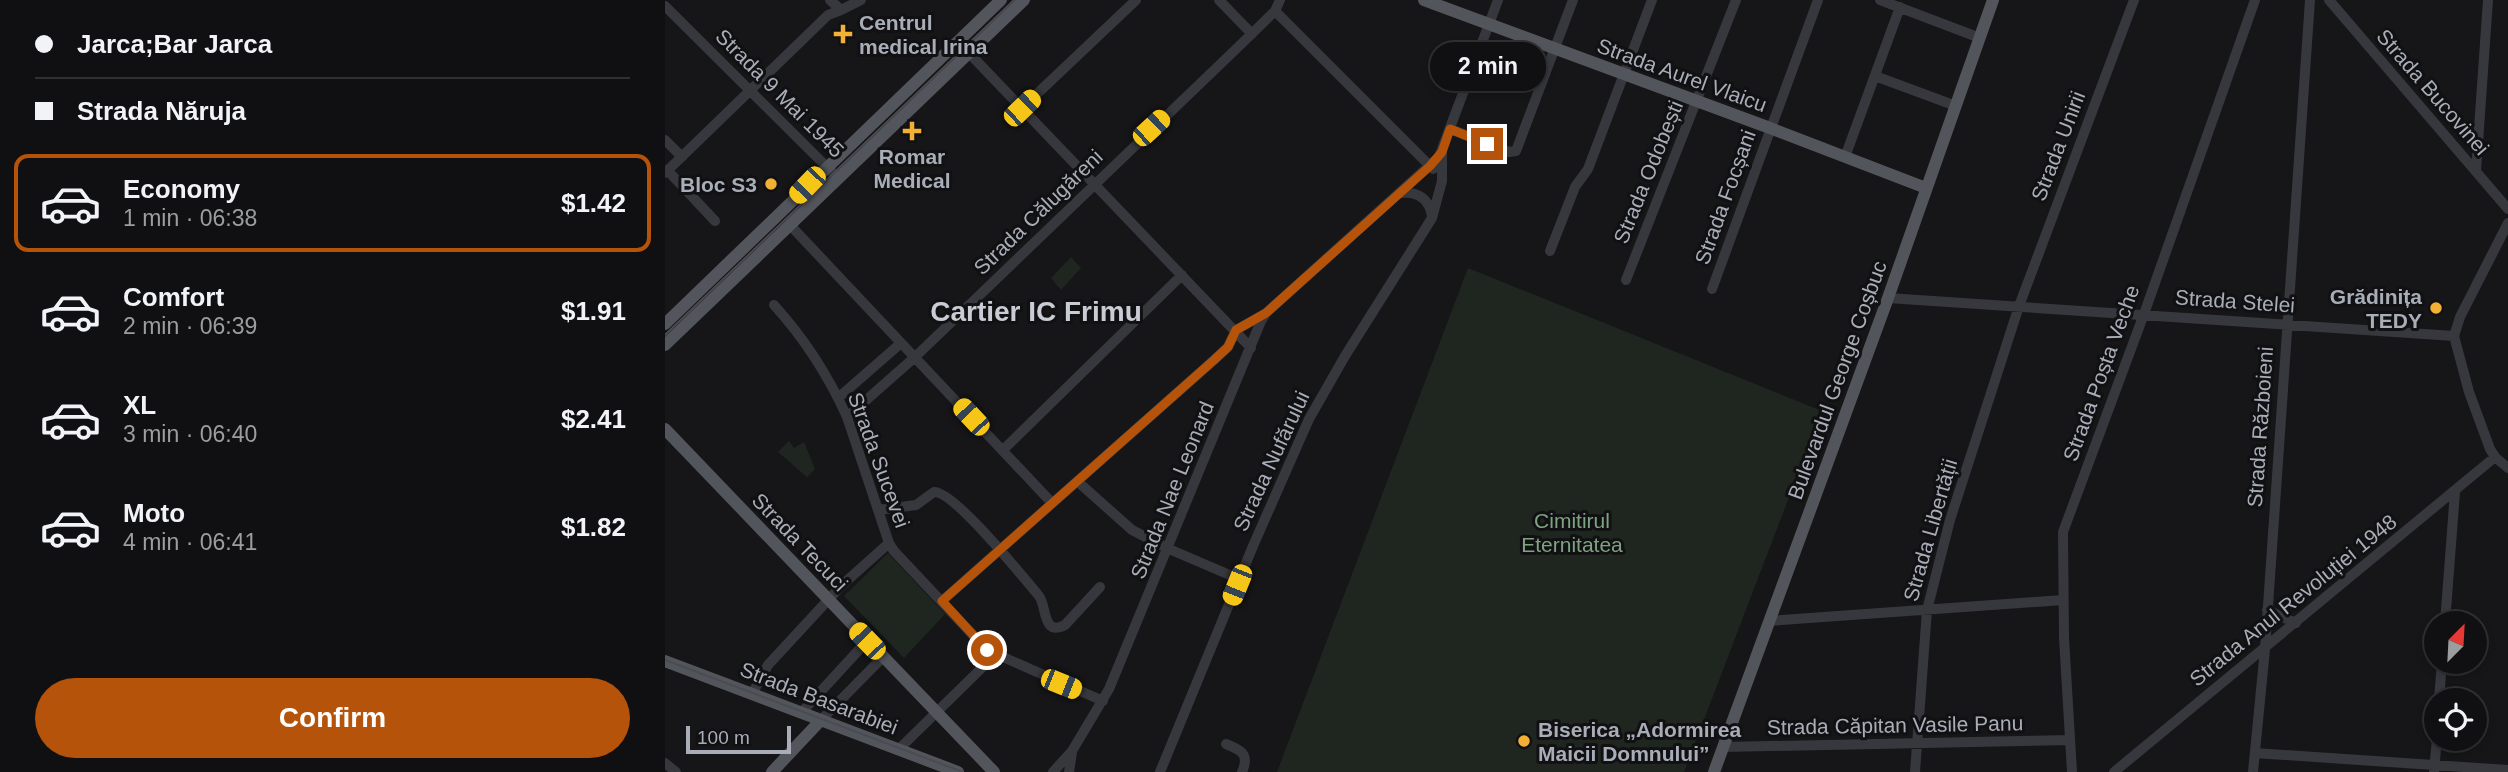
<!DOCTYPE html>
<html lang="en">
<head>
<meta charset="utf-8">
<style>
	body { margin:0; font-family:Arial,sans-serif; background:#19191b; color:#f1f3f6; height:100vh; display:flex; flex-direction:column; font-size:26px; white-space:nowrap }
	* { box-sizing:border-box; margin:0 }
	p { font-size:23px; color:#9c9d9f }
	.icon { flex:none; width:38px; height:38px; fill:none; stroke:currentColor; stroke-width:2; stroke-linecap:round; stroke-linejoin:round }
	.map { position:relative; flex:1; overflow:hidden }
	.panel { display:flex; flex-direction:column; background:#101012; width:665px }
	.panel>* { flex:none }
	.guide { display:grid; align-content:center; height:154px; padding:0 35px; background:#101012 }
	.needle { width:46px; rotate:24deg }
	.fabs { position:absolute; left:1759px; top:611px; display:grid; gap:14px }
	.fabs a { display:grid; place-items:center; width:63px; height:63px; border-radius:50%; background:#101012; box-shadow:0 4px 10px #0003,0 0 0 2px #303032; font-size:35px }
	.scale { position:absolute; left:21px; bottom:18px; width:105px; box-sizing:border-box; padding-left:7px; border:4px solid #a8adb8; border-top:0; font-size:19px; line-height:24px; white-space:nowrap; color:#a8adb8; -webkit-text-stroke:5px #111113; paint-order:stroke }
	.end { position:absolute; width:32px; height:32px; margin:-16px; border:9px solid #b45309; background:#fff; box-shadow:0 0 0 4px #fff }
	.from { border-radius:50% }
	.bubble { position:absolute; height:49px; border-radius:24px; background:#101012; box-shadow:0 4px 10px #0003,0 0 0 2px #303032; font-size:23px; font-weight:600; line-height:49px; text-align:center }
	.car { position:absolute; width:21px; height:42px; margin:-21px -10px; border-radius:9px; box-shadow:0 0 5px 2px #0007; background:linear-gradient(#f5c518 24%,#345 0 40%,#f5c518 0 76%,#345 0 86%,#f5c518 0) }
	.guide b { display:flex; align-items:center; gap:24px; height:66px; font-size:26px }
	.guide b+b { border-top:2px solid #303032 }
	.guide i { width:18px; height:18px; background:#f1f3f6 }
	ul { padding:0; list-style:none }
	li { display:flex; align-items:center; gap:21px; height:98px; margin:0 14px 10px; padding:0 21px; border:4px solid transparent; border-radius:14px }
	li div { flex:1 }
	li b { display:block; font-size:26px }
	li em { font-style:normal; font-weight:600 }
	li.on { border-color:#b45309 }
	li>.icon { width:63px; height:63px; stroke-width:1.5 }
	.action { display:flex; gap:14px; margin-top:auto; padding:14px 35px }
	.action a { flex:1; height:80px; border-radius:42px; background:#b45309; color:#fff; font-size:28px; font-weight:600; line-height:80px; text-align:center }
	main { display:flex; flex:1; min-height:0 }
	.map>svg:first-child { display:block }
	.green { fill:#1e261f }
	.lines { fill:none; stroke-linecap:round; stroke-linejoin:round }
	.minor { stroke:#37383d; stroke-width:10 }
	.major { stroke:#53555c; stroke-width:12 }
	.tram { stroke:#4a4c52; stroke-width:2 }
	.route { stroke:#b45309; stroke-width:9 }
	.poi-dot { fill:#f2b134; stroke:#111113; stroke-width:2.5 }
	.labels { text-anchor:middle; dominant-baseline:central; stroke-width:6; stroke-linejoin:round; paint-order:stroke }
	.poi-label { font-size:21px; font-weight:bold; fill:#a8adb8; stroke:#111113; text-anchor:start }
	.street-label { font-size:21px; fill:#a8adb8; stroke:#111113 }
	.park-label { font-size:21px; fill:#7fa381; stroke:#111113 }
	.district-label { font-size:28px; font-weight:bold; fill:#c9ccd4; stroke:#111113 }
</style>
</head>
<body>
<main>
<section class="panel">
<div class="guide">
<b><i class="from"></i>Jarca;Bar Jarca</b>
<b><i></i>Strada Năruja</b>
</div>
<ul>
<li class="on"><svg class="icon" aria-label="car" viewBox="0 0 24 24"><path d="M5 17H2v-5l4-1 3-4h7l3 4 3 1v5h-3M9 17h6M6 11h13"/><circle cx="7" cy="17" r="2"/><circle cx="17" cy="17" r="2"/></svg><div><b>Economy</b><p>1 min · 06:38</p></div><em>$1.42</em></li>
<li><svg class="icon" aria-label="car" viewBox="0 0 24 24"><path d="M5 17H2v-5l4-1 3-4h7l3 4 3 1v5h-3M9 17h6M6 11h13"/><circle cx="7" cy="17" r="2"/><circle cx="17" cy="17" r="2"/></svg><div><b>Comfort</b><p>2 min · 06:39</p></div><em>$1.91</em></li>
<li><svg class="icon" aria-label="car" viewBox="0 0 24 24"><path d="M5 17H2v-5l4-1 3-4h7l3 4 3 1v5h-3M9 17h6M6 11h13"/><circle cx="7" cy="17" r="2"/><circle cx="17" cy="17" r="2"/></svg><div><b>XL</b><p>3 min · 06:40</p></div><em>$2.41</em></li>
<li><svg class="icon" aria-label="car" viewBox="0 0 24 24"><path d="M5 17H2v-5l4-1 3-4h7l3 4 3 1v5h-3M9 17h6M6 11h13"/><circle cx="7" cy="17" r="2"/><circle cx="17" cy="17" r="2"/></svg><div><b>Moto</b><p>4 min · 06:41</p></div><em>$1.82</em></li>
</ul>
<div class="action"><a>Confirm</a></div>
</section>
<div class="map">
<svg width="1843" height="772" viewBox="0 0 1843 772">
	<rect width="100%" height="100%" fill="#161618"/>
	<path class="green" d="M 406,257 L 416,268 L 396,290 L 386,278 Z
		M 803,268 L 1157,411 L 1019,772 L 612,772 Z
		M 124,441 L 129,448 L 139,442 L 150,469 L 142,477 L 113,452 Z
		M 223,553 L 280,614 L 239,658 L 179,596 Z"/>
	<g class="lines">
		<path class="minor" d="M 554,0 L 587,34
			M 1215,0 L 1315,38
			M 1664,0 L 1843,209
			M 0,6 L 173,178
			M 176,10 L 196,0
			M 610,11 L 768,169
			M 304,53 L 586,348
			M 1210,76 L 1291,106
			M 357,108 L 471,0
			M 785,129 L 844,152 L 851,151 L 908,0
			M 0,140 L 17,157
			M 1180,157 L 1235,7
			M 3,171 L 50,221
			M 1811,171 L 1823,0
			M 0,173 L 163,15 L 176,10 L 165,0
			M 736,193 C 753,191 764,199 767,216
			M 1843,223 L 1795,317 L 1789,336 L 1804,392 L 1825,449 L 1830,457 L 1843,468
			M 125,225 L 387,503
			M 885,251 L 910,187 L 923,169 L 987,0
			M 961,280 L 1071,0
			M 1047,289 L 1153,0
			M 1223,298 L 1789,336
			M 109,305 C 140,339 163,375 182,417 L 224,543 L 229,551 L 322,650 L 438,701
			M 173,398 L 236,343
			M 182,417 L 250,357 L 569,51 L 610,11 L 615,0
			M 338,450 L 517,275
			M 412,481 L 467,530 L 504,549 L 574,579
			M 213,510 L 251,505 L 269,492 C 289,491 358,577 374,596 C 382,606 377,637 400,625 L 435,587
			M 277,601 L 549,360 L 563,347 L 571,330 L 601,313
			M 1602,610 L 1631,623
			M 1104,621 L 1398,600
			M 1780,623 L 1790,492
			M 87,694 L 103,665 L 176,586 L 224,543
			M 1774,700 L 1777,662
			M 136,713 L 202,641
			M 156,720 L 218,657
			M 561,744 C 576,750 585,754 577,772
			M 1058,747 L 1404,740
			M 234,749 L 330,655
			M 1590,753 L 1843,770
			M 0,763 L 11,772
			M 388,772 L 407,751 L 444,689 L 596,321 L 601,313 L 774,157 L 833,0
			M 404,772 L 407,752
			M 495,772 L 588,546 L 644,419 L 680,356 L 767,218 L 777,181 L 777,153
			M 1250,772 L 1262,610 L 1285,520 L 1354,306 L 1469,0
			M 1407,772 L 1399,638 L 1398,532 L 1479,314 L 1590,0
			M 1449,772 L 1830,457
			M 1588,772 L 1600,649 L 1645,0
			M 1769,772 L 1772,738"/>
		<path class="major" d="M 759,0 L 1105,128 L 1261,188
			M 0,324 L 336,0
			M 0,345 L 359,0
			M 0,429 L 329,772
			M 0,661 L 293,772
			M 107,772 L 156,720
			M 1049,772 L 1223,298 L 1328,0"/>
		<path class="tram" d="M 0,335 L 349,0
			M 0,660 L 298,772"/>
	</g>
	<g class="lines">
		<path class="route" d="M 322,650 L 277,601 L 549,360 L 563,347 L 571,330 L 601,313 L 765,166 L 777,152 L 785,129 L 822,144"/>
	</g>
	<g class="poi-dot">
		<path d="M174.5 23.5h7v7h7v7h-7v7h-7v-7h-7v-7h7z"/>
		<path d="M243.5 120.5h7v7h7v7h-7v7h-7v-7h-7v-7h7z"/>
		<circle cx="106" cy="184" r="7"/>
		<circle cx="1771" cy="308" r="7"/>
		<circle cx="859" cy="741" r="7"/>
	</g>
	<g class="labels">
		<g class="poi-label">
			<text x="194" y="22">Centrul<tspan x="194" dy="24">medical Irina</tspan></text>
			<text x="247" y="156" text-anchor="middle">Romar<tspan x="247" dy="24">Medical</tspan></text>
			<text x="92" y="184" text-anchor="end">Bloc S3</text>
			<text x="1757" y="296" text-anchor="end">Grădinița<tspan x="1757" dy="24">TEDY</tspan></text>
			<text x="873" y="729">Biserica „Adormirea<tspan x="873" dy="24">Maicii Domnului”</tspan></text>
		</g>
		<g class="street-label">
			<text transform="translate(1017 75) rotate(20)">Strada Aurel Vlaicu</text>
			<text transform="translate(1768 92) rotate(49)">Strada Bucovinei</text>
			<text transform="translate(115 93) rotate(45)">Strada 9 Mai 1945</text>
			<text transform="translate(1393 146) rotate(-69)">Strada Unirii</text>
			<text transform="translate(983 172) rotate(-68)">Strada Odobești</text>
			<text transform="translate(1060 197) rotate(-70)">Strada Focșani</text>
			<text transform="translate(373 212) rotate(-44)">Strada Călugăreni</text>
			<text transform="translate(1570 301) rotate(4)">Strada Stelei</text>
			<text transform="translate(1436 373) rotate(-70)">Strada Poșta Veche</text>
			<text transform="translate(1172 380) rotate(-70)">Bulevardul George Coșbuc</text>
			<text transform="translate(1595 427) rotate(-86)">Strada Războieni</text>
			<text transform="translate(214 460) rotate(70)">Strada Sucevei</text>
			<text transform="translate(606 461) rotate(-65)">Strada Nufărului</text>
			<text transform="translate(507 490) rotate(-68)">Strada Nae Leonard</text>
			<text transform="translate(1265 530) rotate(-74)">Strada Libertății</text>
			<text transform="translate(135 542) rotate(46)">Strada Tecuci</text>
			<text transform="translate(1628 600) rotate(-39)">Strada Anul Revoluției 1948</text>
			<text transform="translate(154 698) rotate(21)">Strada Basarabiei</text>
			<text transform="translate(1230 725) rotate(-1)">Strada Căpitan Vasile Panu</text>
		</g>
		<g class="park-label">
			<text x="907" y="520">Cimitirul<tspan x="907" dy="24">Eternitatea</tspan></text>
		</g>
		<g class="district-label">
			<text x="371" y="311">Cartier IC Frimu</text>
		</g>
	</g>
</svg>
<div class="fabs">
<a><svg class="needle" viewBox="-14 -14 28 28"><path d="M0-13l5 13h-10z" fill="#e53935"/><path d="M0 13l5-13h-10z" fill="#9c9d9f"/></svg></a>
<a><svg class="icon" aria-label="locate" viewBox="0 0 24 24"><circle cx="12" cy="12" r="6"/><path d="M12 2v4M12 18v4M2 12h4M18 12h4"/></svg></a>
</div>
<div class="scale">100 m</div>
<i class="end from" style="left:322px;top:650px"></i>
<i class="end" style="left:822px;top:144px"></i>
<div class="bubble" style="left:765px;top:42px;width:116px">2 min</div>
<i class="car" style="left:357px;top:108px;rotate:46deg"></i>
<i class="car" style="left:486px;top:128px;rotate:47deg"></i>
<i class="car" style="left:142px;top:185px;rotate:224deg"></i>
<i class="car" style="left:306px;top:417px;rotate:317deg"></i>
<i class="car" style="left:572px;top:585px;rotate:202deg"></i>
<i class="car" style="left:202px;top:641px;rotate:316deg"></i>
<i class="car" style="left:396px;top:684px;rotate:112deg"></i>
</div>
</main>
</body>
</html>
